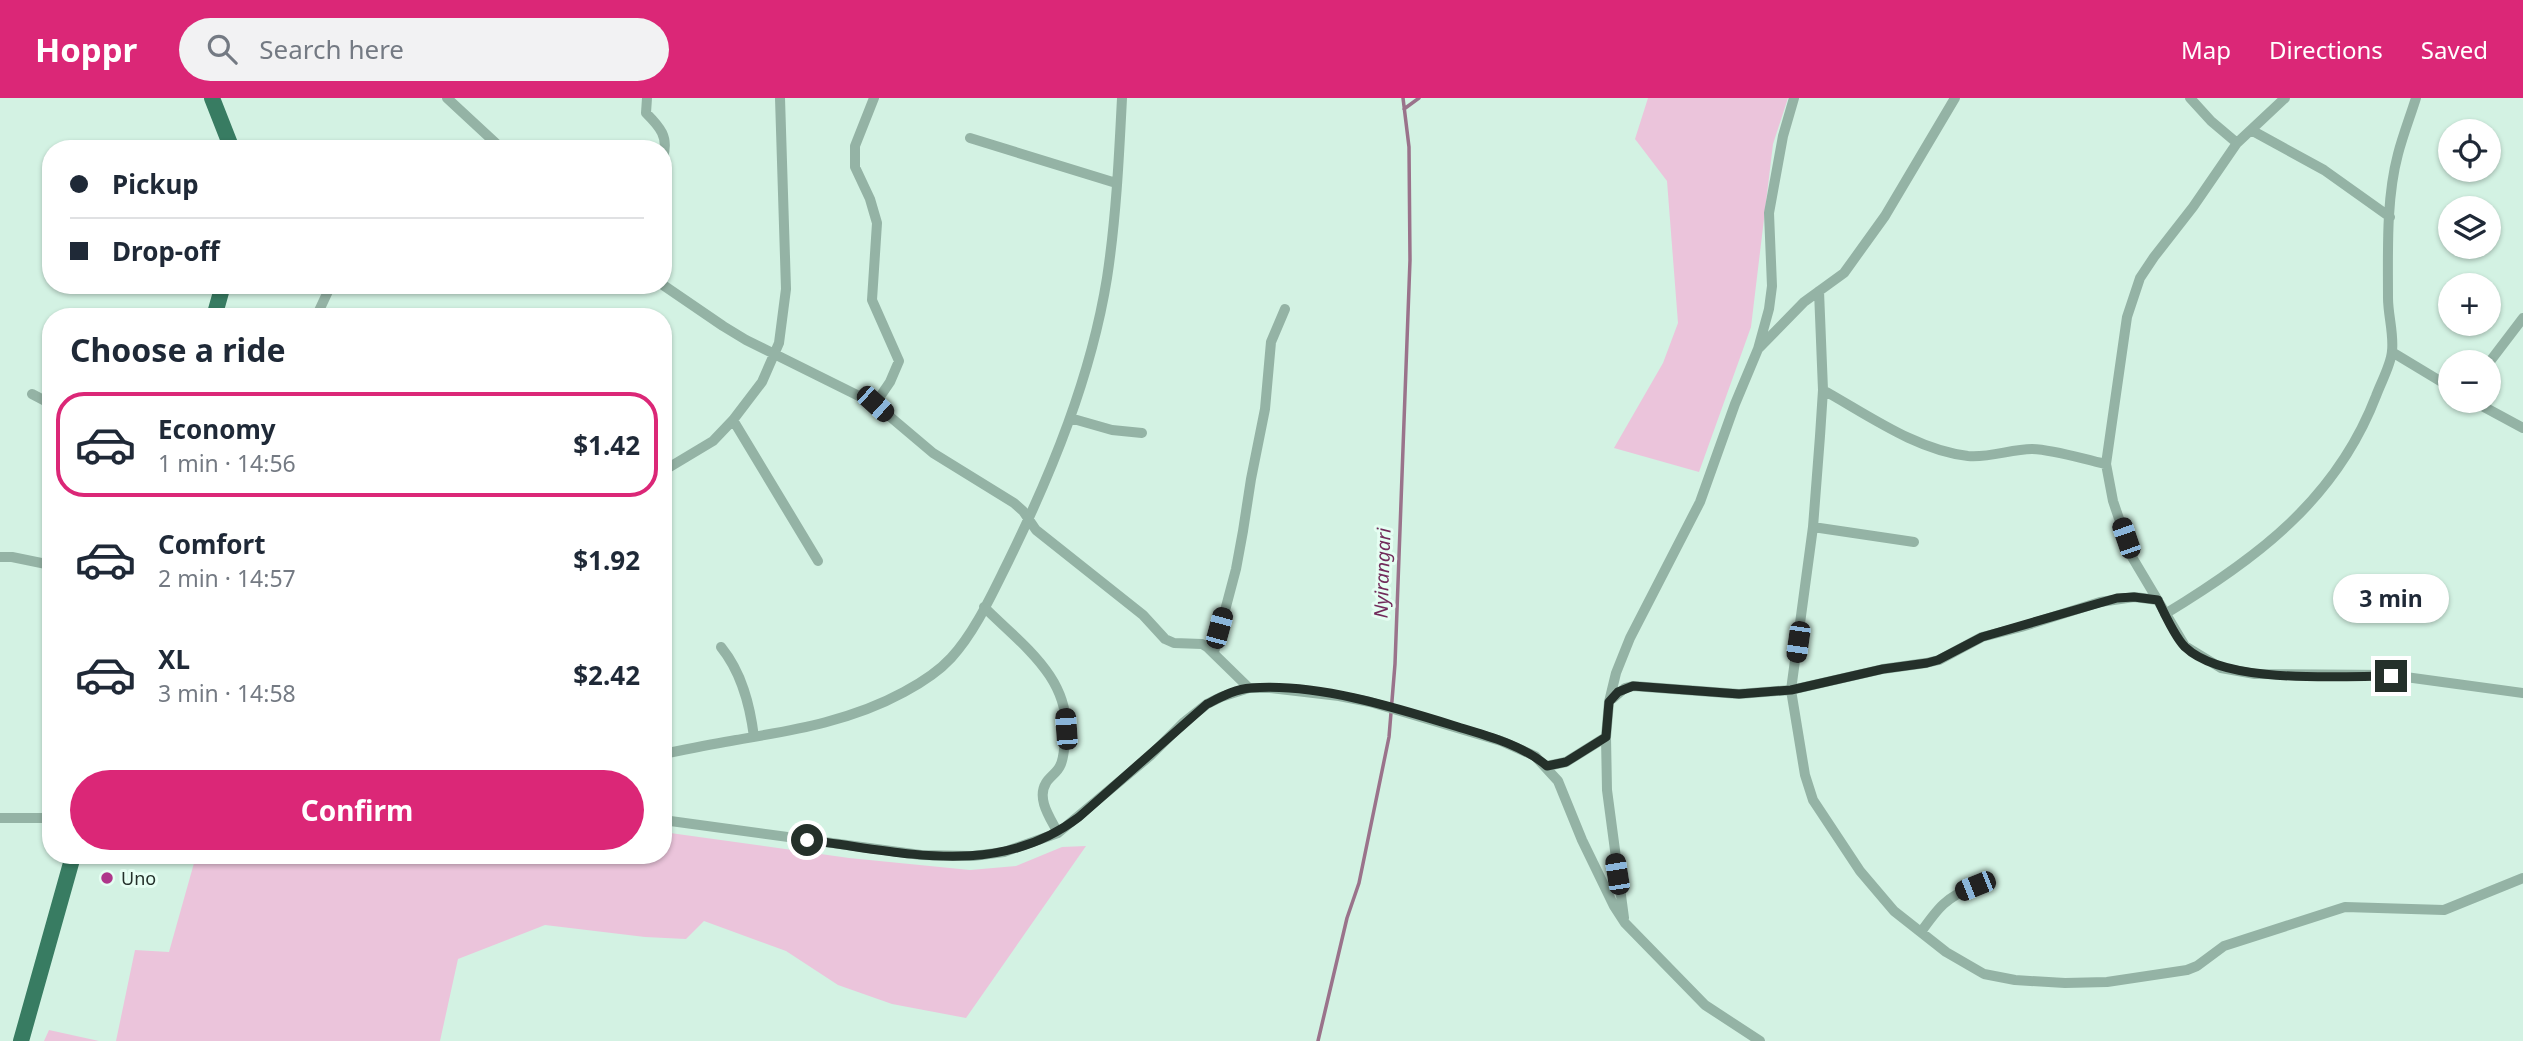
<!DOCTYPE html>
<html lang="en">
<head>
<meta charset="utf-8">
<style>
	body { margin:0; font-family:"Noto Sans",sans-serif; background:#f2f2f3; color:#1f2937; height:100vh; display:flex; flex-direction:column; font-size:26px; white-space:nowrap }
	* { box-sizing:border-box; margin:0 }
	p { font-size:23px; color:#747a83 }
	.icon { flex:none; width:38px; height:38px; fill:none; stroke:currentColor; stroke-width:2; stroke-linecap:round; stroke-linejoin:round }
	.map { position:relative; flex:1; overflow:hidden }
	.panel { position:absolute; left:42px; top:210px; width:630px; height:556px; display:flex; flex-direction:column; background:#fff; border-radius:28px; box-shadow:0 2px 5px #0004 }
	.panel>* { flex:none }
	.banner { position:absolute; left:42px; top:42px; width:630px; height:154px; border-radius:28px; box-shadow:0 2px 5px #0004; display:grid; align-content:center; height:154px; padding:0 28px; background:#fff }
	.tools { position:absolute; left:2438px; top:21px; display:grid; gap:14px }
	.tools a { display:grid; place-items:center; width:63px; height:63px; border-radius:50%; background:#fff; box-shadow:0 2px 5px #0004; font-size:35px }
	.end { position:absolute; width:32px; height:32px; margin:-16px; border:9px solid #24302a; background:#fff; box-shadow:0 0 0 4px #fff }
	.from { border-radius:50% }
	.bubble { position:absolute; height:49px; border-radius:24px; background:#fff; box-shadow:0 2px 5px #0004; font-size:23px; font-weight:700; line-height:49px; text-align:center }
	.car { position:absolute; width:21px; height:42px; margin:-21px -10px; border-radius:9px; box-shadow:0 0 5px 2px #0007; background:linear-gradient(#222 24%,#8ab4d8 0 40%,#222 0 76%,#8ab4d8 0 86%,#222 0) }
	.banner b { display:flex; align-items:center; gap:24px; height:66px; font-size:26px }
	.banner b+b { border-top:2px solid #e0e1e3 }
	.banner i { width:18px; height:18px; background:#1f2937 }
	ul { padding:0; list-style:none }
	li { display:flex; align-items:center; gap:21px; height:105px; margin:0 14px 10px; padding:0 14px; border:4px solid transparent; border-radius:28px }
	li div { flex:1 }
	li b { display:block; font-size:26px }
	li em { font-style:normal; font-weight:700 }
	li.selected { border-color:#db2777 }
	li>.icon { width:63px; height:63px; stroke-width:1.5 }
	h2 { padding:0 28px; font-size:32px; line-height:84px }
	.action { display:flex; gap:14px; margin-top:auto; padding:14px 28px }
	.action a { flex:1; height:80px; border-radius:42px; background:#db2777; color:#fff; font-size:28px; font-weight:700; line-height:80px; text-align:center }
	header { display:flex; align-items:center; gap:42px; box-sizing:border-box; height:98px; padding:0 35px; background:#db2777; color:#fff }
	header strong { font-size:33px }
	nav { display:flex; gap:38px; margin-inline-start:auto; font-size:24px }
	.search { width:490px; height:63px; background:#f2f2f3; display:flex; align-items:center; gap:18px; box-sizing:border-box; padding:0 24px; border-radius:38px; color:#747a83; font-size:26px }
	.map>svg:first-child { display:block }
	.green { fill:#ebc4db }
	.lines { fill:none; stroke-linecap:round; stroke-linejoin:round }
	.stream { stroke:#9a738b; stroke-width:3.5 }
	.minor { stroke:#94b3a5; stroke-width:10 }
	.trunk { stroke:#387c62; stroke-width:16 }
	.route { stroke:#24302a; stroke-width:9 }
	.poi-dot { fill:#af378b; stroke:#e5fef2; stroke-width:2.5 }
	.labels { text-anchor:middle; dominant-baseline:central; stroke-width:6; stroke-linejoin:round; paint-order:stroke }
	.poi-label { font-size:18px; fill:#24302a; stroke:#e5fef2; text-anchor:start }
	.water-label { font-size:19px; font-style:italic; fill:#722b5b; stroke:#e5fef2 }
</style>
</head>
<body>
<header>
<strong>Hoppr</strong>
<div class="search"><svg class="icon" aria-label="search" viewBox="0 0 24 24"><circle cx="10" cy="10" r="6"/><path d="M15 15l6 6"/></svg>Search here</div>
<nav><a>Map</a><a>Directions</a><a>Saved</a></nav>
</header>
<div class="map">
<svg width="2523" height="943" viewBox="0 0 2523 943">
	<rect width="100%" height="100%" fill="#d3f2e3"/>
	<path class="green" d="M 1648,0 L 1788,0 L 1773,46 L 1751,229 L 1699,374 L 1614,350 L 1663,265 L 1678,225 L 1667,83 L 1635,41 Z
		M 663,734 L 849,760 L 970,772 L 1016,768 L 1062,749 L 1086,748 L 966,920 L 892,906 L 838,887 L 786,853 L 704,823 L 686,841 L 645,839 L 545,827 L 458,861 L 440,943 L 116,943 L 135,852 L 169,854 L 196,758 L 663,758 Z
		M 49,932 L 99,943 L 44,943 Z"/>
	<g class="lines">
		<path class="stream" d="M 1404,11 L 1419,0
			M 1318,943 L 1347,820 L 1359,785 L 1389,639 L 1395,566 L 1410,162 L 1409,49 L 1403,0"/>
		<path class="minor" d="M 447,0 L 502,51
			M 647,0 L 646,15 C 660,29 669,39 663,59
			M 874,0 L 855,48 L 855,69 L 870,101 L 877,125 L 872,202 L 899,263 L 890,284 L 875,306
			M 2190,0 L 2211,23 L 2237,45
			M 2285,0 L 2237,45 L 2193,109 L 2154,159 L 2140,180 L 2127,219 L 2106,366 L 2113,403 L 2132,459 L 2185,548 L 2221,570 L 2255,576 L 2391,577 L 2523,595
			M 2251,32 L 2324,72 L 2390,119
			M 970,40 L 1116,85
			M 375,187 L 421,191 L 451,187
			M 663,187 L 723,228 L 746,242 L 875,306 L 933,355 L 1014,405 L 1023,413 L 1036,432 L 1143,517 L 1165,541 L 1174,545 L 1202,546 L 1207,549 L 1249,590
			M 1819,193 L 1823,292 L 1820,338 L 1813,429 L 1791,592 L 1805,677 L 1813,702 L 1860,773 L 1894,813 L 1946,854 L 1984,876 L 2015,882 L 2065,885 L 2107,884 L 2187,872 L 2197,868 L 2224,848 L 2345,809 L 2444,812 L 2523,780
			M 316,219 L 331,187
			M 1759,250 L 1804,204 L 1844,175 L 1885,118 L 1955,0
			M 2392,254 L 2450,289
			M 2488,266 L 2523,220
			M 1823,292 C 1868,317 1916,352 1968,358 C 1990,360 2011,351 2032,351 C 2057,352 2082,361 2106,366
			M 32,296 L 51,306
			M 2473,303 L 2523,330
			M 1070,320 L 1112,332 L 1142,335
			M 733,322 L 818,463
			M 663,373 L 713,343 L 733,322 L 762,284 L 779,245 L 786,191 L 780,0
			M 1813,429 L 1914,444
			M 0,459 L 12,459 L 51,467
			M 984,509 C 1022,547 1074,582 1065,642 C 1064,650 1064,661 1060,668 C 1057,675 1049,679 1046,685 C 1036,701 1051,721 1058,735
			M 2165,516 C 2257,460 2336,402 2376,298 C 2381,284 2391,267 2392,253 C 2394,236 2388,217 2388,200 C 2388,153 2386,101 2398,56 C 2403,37 2410,19 2416,0
			M 721,549 C 742,575 750,607 754,639
			M 1214,554 L 1236,471 L 1243,433 L 1251,381 L 1265,311 L 1271,244 L 1285,211
			M 1612,601 L 1625,590 L 1633,588 L 1739,596 L 1791,592 L 1883,571 L 1926,565 L 1939,562 L 1982,539 L 2021,529 L 2100,504 L 2134,499 L 2158,502
			M 663,656 C 688,651 712,646 736,642 C 794,632 851,623 904,594 C 919,586 939,573 951,560 C 975,534 992,496 1008,464 C 1052,374 1091,279 1107,180 C 1116,121 1119,60 1122,0
			M 1547,668 L 1566,664 L 1606,639
			M 0,720 L 51,720
			M 663,722 L 921,757 L 973,758 L 1004,754 L 1058,735 L 1150,658 L 1183,625 L 1207,606 L 1221,599 L 1249,590 L 1270,590 L 1339,598 L 1370,604 L 1501,643 L 1535,658 L 1558,683 L 1582,742 L 1614,808 L 1625,825 L 1705,907 L 1760,943
			M 1624,820 L 1607,692 L 1606,639 L 1609,604 L 1616,575 L 1630,540 L 1700,404 L 1735,306 L 1758,251 L 1769,211 L 1772,188 L 1769,115 L 1783,38 L 1794,0
			M 1921,834 C 1938,810 1946,799 1975,788"/>
		<path class="trunk" d="M 212,0 L 232,51
			M 214,219 L 223,187
			M 21,943 L 73,758"/>
	</g>
	<g class="lines">
		<path class="route" d="M 807,742 C 901,753 996,782 1079,719 L 1207,606 C 1221,599 1235,591 1251,590 C 1316,585 1394,609 1455,628 C 1487,638 1521,646 1547,668 L 1566,664 L 1606,639 L 1609,604 L 1618,594 L 1633,588 L 1739,596 L 1791,592 L 1883,571 L 1927,565 L 1938,562 L 1982,539 L 2117,500 L 2134,499 L 2158,502 C 2164,515 2175,539 2185,549 C 2225,587 2338,578 2391,578"/>
	</g>
	<circle class="poi-dot" cx="107" cy="780" r="7"/>
	<g class="labels">
		<g class="poi-label">
			<text x="121" y="780">Uno</text>
		</g>
		<g class="water-label">
			<text transform="translate(1382 475) rotate(-88)">Nyirangari</text>
		</g>
	</g>
</svg>
<div class="tools">
<a><svg class="icon" aria-label="locate" viewBox="0 0 24 24"><circle cx="12" cy="12" r="6"/><path d="M12 2v4M12 18v4M2 12h4M18 12h4"/></svg></a>
<a><svg class="icon" aria-label="layers" viewBox="0 0 24 24"><path d="M12 4l9 5-9 5-9-5zM3 14l9 5 9-5"/></svg></a>
<a>+</a>
<a>−</a>
</div>
<i class="end from" style="left:807px;top:742px"></i>
<i class="end" style="left:2391px;top:578px"></i>
<div class="bubble" style="left:2333px;top:476px;width:116px">3 min</div>
<i class="car" style="left:875px;top:306px;rotate:132deg"></i>
<i class="car" style="left:2126px;top:440px;rotate:341deg"></i>
<i class="car" style="left:1219px;top:530px;rotate:15deg"></i>
<i class="car" style="left:1798px;top:544px;rotate:188deg"></i>
<i class="car" style="left:1066px;top:631px;rotate:356deg"></i>
<i class="car" style="left:1617px;top:776px;rotate:351deg"></i>
<i class="car" style="left:1975px;top:788px;rotate:248deg"></i>
<div class="banner">
<b><i class="from"></i>Pickup</b>
<b><i></i>Drop-off</b>
</div>
<section class="panel">
<h2>Choose a ride</h2>
<ul>
<li class="selected"><svg class="icon" aria-label="car" viewBox="0 0 24 24"><path d="M5 17H2v-5l4-1 3-4h7l3 4 3 1v5h-3M9 17h6M6 11h13"/><circle cx="7" cy="17" r="2"/><circle cx="17" cy="17" r="2"/></svg><div><b>Economy</b><p>1 min · 14:56</p></div><em>$1.42</em></li>
<li><svg class="icon" aria-label="car" viewBox="0 0 24 24"><path d="M5 17H2v-5l4-1 3-4h7l3 4 3 1v5h-3M9 17h6M6 11h13"/><circle cx="7" cy="17" r="2"/><circle cx="17" cy="17" r="2"/></svg><div><b>Comfort</b><p>2 min · 14:57</p></div><em>$1.92</em></li>
<li><svg class="icon" aria-label="car" viewBox="0 0 24 24"><path d="M5 17H2v-5l4-1 3-4h7l3 4 3 1v5h-3M9 17h6M6 11h13"/><circle cx="7" cy="17" r="2"/><circle cx="17" cy="17" r="2"/></svg><div><b>XL</b><p>3 min · 14:58</p></div><em>$2.42</em></li>
</ul>
<div class="action"><a>Confirm</a></div>
</section>
</div>
</body>
</html>
